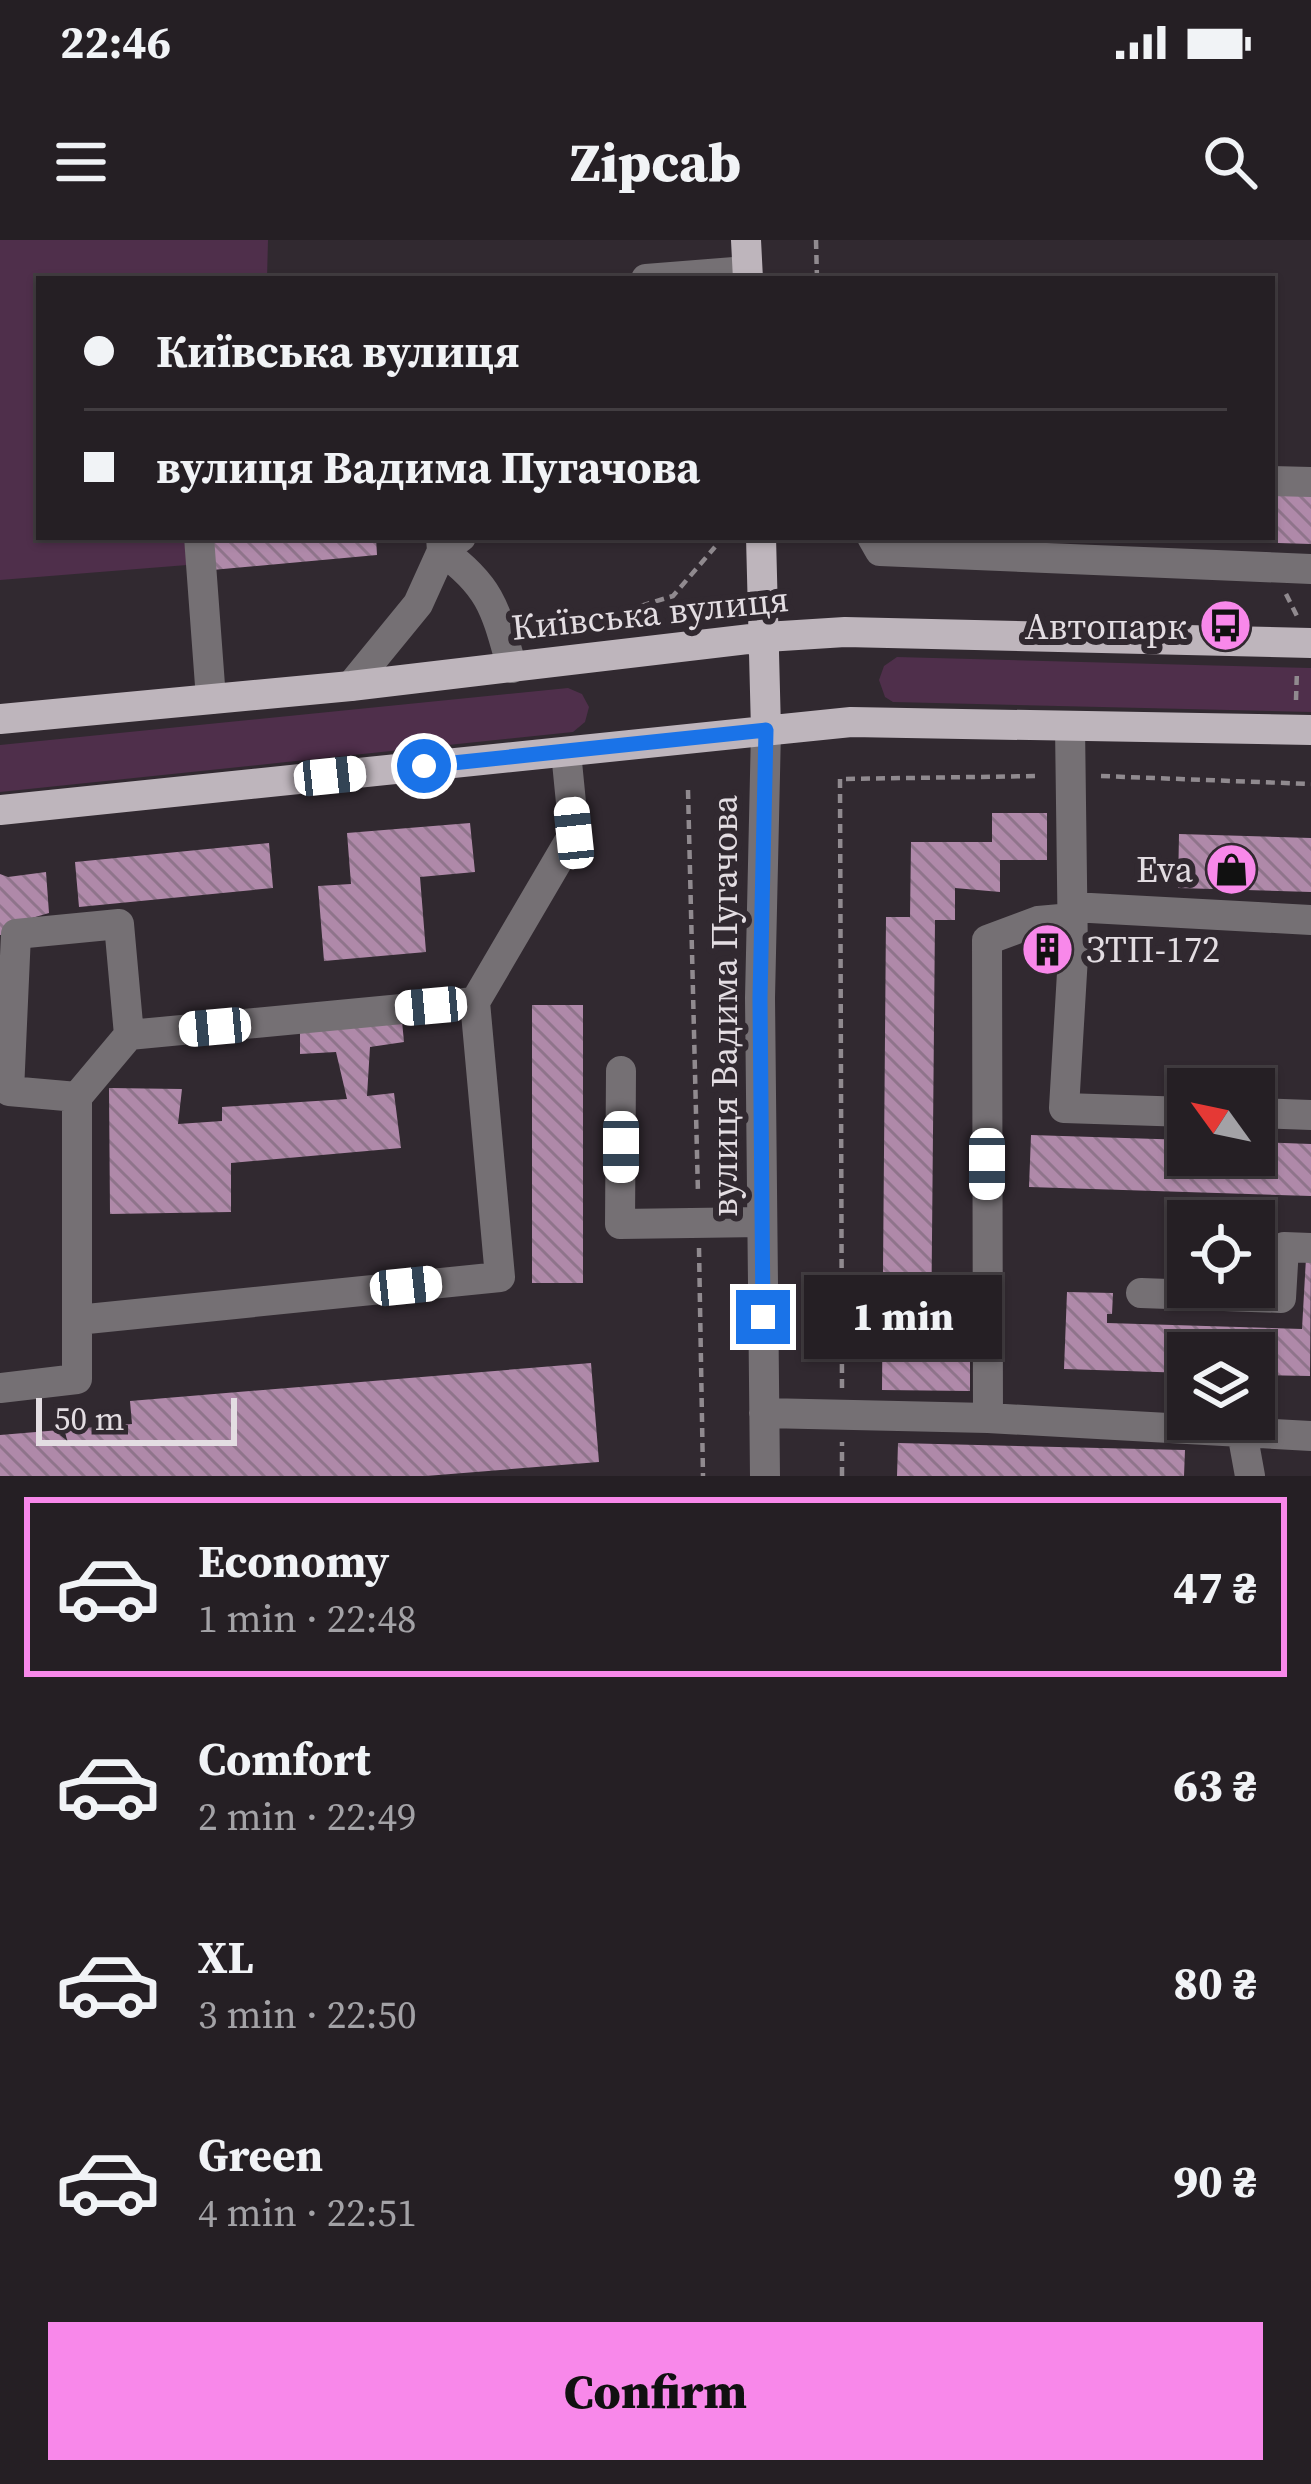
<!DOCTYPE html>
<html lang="en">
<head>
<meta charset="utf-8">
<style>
	body { margin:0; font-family:"Source Serif 4",serif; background:#312c31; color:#f1f3f6; height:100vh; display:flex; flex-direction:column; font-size:45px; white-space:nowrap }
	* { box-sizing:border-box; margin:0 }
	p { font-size:39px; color:#a3a2a6 }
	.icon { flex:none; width:66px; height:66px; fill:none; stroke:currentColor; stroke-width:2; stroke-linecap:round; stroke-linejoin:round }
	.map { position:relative; height:1236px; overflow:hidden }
	.details { display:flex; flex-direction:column; background:#251f24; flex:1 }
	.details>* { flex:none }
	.guide { position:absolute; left:36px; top:36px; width:1239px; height:264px; border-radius:0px; box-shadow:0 3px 9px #0004,0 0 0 3px #423d41; display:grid; align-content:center; height:264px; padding:0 48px; background:#251f24 }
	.needle { width:78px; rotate:303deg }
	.tools { position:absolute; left:1167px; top:828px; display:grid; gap:24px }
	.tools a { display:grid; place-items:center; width:108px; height:108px; border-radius:0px; background:#251f24; box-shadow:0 3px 9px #0004,0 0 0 3px #423d41; font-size:60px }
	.scale { position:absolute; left:36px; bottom:30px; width:201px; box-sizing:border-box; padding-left:12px; border:6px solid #e3dde2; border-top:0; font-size:33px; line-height:42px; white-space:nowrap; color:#e3dde2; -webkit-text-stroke:9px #312930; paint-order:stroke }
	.end { position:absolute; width:54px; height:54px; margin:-27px; border:15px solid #1a73e8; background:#fff; box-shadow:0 0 0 6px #fff }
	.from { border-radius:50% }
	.bubble { position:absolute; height:84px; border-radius:0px; background:#251f24; box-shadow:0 3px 9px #0004,0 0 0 3px #423d41; font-size:39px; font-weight:800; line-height:84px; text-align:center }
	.car { position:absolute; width:36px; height:72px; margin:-36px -18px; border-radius:15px; box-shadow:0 0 9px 3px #0007; background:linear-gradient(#fff 24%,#345 0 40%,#fff 0 76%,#345 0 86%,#fff 0) }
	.guide b { display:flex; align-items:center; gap:42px; height:114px; font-size:45px }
	.guide b+b { border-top:3px solid #423d41 }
	.guide i { width:30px; height:30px; background:#f1f3f6 }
	ul { padding:21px 0 0; list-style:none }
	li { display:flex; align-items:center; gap:36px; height:180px; margin:0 24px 18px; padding:0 24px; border:6px solid transparent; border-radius:0px }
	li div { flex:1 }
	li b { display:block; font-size:45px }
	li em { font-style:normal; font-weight:800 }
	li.active { border-color:#f888ea }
	li>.icon { width:108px; height:108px; stroke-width:1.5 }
	.button { display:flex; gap:24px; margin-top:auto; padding:24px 48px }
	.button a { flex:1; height:138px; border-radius:0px; background:#f888ea; color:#111; font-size:48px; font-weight:800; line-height:138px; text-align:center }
	.status { display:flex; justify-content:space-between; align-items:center; height:84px; padding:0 60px; background:#251f24; direction:ltr }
	.status svg { height:33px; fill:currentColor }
	header { display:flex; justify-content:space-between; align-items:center; height:156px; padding:0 48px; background:#251f24; font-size:54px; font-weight:800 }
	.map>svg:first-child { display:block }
	.green { fill:#4f2f4b }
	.building { fill:url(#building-back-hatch) }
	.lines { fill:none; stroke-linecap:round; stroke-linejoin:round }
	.path { stroke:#908a8f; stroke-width:4.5; stroke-dasharray:9 6; stroke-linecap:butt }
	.minor { stroke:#757074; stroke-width:30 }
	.major { stroke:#beb5bc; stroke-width:30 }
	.route { stroke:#1a73e8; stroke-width:15 }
	.labels { text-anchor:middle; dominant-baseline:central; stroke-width:12; stroke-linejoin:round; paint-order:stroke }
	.street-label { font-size:36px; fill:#e3dde2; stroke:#312930 }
	.poi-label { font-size:36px; fill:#e3dde2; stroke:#312930; text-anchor:end }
</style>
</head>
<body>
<div class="status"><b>22:46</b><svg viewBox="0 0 49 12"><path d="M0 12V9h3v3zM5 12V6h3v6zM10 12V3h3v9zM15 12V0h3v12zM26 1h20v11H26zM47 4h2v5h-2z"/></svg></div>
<header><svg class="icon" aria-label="menu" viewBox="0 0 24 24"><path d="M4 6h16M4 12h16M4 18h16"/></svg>Zipcab<svg class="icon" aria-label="search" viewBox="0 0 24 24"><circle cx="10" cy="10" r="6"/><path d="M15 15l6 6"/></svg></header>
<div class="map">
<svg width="1311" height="1236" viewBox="0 0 1311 1236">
	<defs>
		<pattern id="building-back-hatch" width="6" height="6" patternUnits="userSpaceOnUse" patternTransform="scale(3)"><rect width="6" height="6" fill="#af89a9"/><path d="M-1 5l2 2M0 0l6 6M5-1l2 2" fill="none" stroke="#8f748b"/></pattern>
	</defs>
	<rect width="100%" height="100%" fill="#312930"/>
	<path class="green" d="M 0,0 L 268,0 L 267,39 L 39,39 L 39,297 L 184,297 L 187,325 L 0,340 Z
		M 897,417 L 1311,428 L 1311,472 L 893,462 L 885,457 L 879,440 L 884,426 Z
		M 568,448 L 582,454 L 589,467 L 585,482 L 573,492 L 0,552 L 0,505 Z"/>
	<path class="building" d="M 1272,250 L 1311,251 L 1311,304 L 1206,301 L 1206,297 L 1272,297 Z
		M 210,297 L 376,297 L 377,315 L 212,330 Z
		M 992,573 L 1047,573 L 1047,620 L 1000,620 L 1000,652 L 955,648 L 955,680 L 935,680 L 931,1104 L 939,1104 L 939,1099 L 970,1099 L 970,1151 L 882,1150 L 886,677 L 910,677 L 911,602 L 992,602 Z
		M 470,583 L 475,632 L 420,637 L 426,712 L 324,721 L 318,646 L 351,644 L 347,593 Z
		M 1179,594 L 1311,598 L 1311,652 L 1178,648 Z
		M 269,603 L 273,648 L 79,667 L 75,622 Z
		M 46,632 L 49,673 L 25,680 L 12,694 L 0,695 L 0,634 L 8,637 Z
		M 1033,689 L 1061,689 L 1061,729 L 1033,729 Z
		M 532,765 L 583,765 L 583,1043 L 532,1043 Z
		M 402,781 L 404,802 L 370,807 L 367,856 L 394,853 L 401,908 L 231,923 L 231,972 L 110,974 L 109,848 L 182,849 L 178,884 L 222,881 L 222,867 L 347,859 L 336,812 L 300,814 L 300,790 Z
		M 1031,895 L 1188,900 L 1188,915 L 1254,915 L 1254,902 L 1311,904 L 1311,956 L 1029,947 Z
		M 1306,1018 L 1311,1018 L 1310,1136 L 1254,1135 L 1254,1113 L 1188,1113 L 1188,1133 L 1064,1129 L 1067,1052 L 1113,1053 L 1112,1074 L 1107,1074 L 1107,1083 L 1302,1089 Z
		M 591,1123 L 599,1222 L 426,1236 L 0,1236 L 0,1195 L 132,1184 L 130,1161 Z
		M 898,1203 L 1185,1210 L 1184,1236 L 897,1236 Z"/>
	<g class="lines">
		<path class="path" d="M 816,0 L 817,39
			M 1286,354 L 1297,376
			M 598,379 L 673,356 L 715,307
			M 1296,460 L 1297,430
			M 1101,536 L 1311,544
			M 688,550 L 698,954
			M 699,1008 L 703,1236
			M 842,1148 L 840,539 L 1041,536
			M 842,1236 L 842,1202"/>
		<path class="minor" d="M 646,39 L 747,31
			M 1272,241 L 1311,242
			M 199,297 L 211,459
			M 441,297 L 442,311 C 492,347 496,371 512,428
			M 872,297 L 880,311 L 1311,329
			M 351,446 L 418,364 L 442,311 L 461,297
			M 1070,486 L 1073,716 L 1064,868 L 1188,872
			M 1072,667 L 1311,680
			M 621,831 L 620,984 L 762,982
			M 77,857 L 9,851 L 16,694 L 119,684 L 129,795
			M 1254,873 L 1311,875
			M 1141,1053 L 1281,1058 L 1284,1007 L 1311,1008
			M 77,1080 L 500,1037 L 475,762 L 574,593 L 566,512
			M 0,1148 L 77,1139 L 77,857 L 129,795 L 475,762
			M 764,1173 L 988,1178 L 1311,1196
			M 988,1178 L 987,700 L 1038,681 L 1072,678
			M 1242,1192 L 1250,1236
			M 765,1236 L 760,758 L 766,490"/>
		<path class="major" d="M 746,0 L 748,39
			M 761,297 L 766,490
			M 0,479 L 351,446 L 766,397 L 845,392 L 1311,403
			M 0,570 L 851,482 L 1311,490"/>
	</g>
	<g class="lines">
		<path class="route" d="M 424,526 L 766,490 L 760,758 L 763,1077"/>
	</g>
	<defs>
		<symbol id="bus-disc" viewBox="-11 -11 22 22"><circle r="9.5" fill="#f888ea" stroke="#312930"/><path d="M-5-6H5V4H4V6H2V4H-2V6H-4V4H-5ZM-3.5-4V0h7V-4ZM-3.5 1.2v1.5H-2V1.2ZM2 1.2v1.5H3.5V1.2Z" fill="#111"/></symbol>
		<symbol id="shop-disc" viewBox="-11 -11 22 22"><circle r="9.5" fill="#f888ea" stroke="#312930"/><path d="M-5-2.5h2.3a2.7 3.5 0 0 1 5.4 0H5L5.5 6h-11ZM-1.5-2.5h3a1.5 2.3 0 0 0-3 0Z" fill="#111"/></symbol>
		<symbol id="building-disc" viewBox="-11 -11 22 22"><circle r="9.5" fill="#f888ea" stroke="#312930"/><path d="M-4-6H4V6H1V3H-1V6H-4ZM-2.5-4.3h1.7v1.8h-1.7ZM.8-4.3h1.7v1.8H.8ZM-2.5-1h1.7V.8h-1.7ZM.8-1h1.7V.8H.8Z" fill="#111"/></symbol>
	</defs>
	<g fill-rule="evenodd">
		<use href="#bus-disc" x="1196" y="356" width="59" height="59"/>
		<use href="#shop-disc" x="1202" y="600" width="59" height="59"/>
		<use href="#building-disc" x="1018" y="680" width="59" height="59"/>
	</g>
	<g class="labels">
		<g class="street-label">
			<text transform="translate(650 373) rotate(-6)">Київська вулиця</text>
			<text transform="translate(724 766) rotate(-90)">вулиця Вадима Пугачова</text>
		</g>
		<g class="poi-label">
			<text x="1187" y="386">Автопарк</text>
			<text x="1193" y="629">Eva</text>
			<text x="1086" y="709" text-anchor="start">ЗТП-172</text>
		</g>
	</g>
</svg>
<div class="tools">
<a><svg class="needle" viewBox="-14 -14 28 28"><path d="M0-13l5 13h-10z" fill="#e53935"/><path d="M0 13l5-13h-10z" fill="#a3a2a6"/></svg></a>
<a><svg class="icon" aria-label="locate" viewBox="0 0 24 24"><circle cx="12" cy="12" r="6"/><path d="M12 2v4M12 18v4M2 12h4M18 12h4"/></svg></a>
<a><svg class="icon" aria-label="layers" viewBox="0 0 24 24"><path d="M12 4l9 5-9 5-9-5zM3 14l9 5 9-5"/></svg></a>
</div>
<div class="scale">50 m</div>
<i class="end from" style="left:424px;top:526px"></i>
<i class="end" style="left:763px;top:1077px"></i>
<div class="bubble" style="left:804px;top:1035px;width:198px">1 min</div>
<i class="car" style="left:330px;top:536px;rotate:84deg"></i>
<i class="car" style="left:574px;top:593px;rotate:354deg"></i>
<i class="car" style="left:431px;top:766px;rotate:265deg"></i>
<i class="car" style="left:215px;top:787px;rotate:265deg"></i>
<i class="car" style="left:621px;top:907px;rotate:180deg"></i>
<i class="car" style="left:987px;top:924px;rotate:180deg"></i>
<i class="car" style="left:406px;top:1046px;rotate:84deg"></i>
<div class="guide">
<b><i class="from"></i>Київська вулиця</b>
<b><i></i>вулиця Вадима Пугачова</b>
</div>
</div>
<section class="details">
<ul>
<li class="active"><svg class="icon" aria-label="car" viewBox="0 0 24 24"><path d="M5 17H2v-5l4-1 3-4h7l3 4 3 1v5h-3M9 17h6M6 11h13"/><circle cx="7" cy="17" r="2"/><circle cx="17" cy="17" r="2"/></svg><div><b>Economy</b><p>1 min · 22:48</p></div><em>47 ₴</em></li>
<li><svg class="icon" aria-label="car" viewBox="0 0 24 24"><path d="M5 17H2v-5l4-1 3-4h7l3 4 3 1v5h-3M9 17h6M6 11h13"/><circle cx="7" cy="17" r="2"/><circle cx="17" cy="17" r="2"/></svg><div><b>Comfort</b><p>2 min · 22:49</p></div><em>63 ₴</em></li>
<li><svg class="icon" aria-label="car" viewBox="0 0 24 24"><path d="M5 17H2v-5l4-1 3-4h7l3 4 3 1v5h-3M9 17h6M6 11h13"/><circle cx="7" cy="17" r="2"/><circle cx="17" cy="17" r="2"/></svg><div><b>XL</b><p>3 min · 22:50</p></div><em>80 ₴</em></li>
<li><svg class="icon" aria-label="car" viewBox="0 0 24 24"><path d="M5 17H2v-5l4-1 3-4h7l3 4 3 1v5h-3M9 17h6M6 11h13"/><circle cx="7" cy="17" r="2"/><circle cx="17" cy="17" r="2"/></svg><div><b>Green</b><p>4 min · 22:51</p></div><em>90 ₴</em></li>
</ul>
<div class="button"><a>Confirm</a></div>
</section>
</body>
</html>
